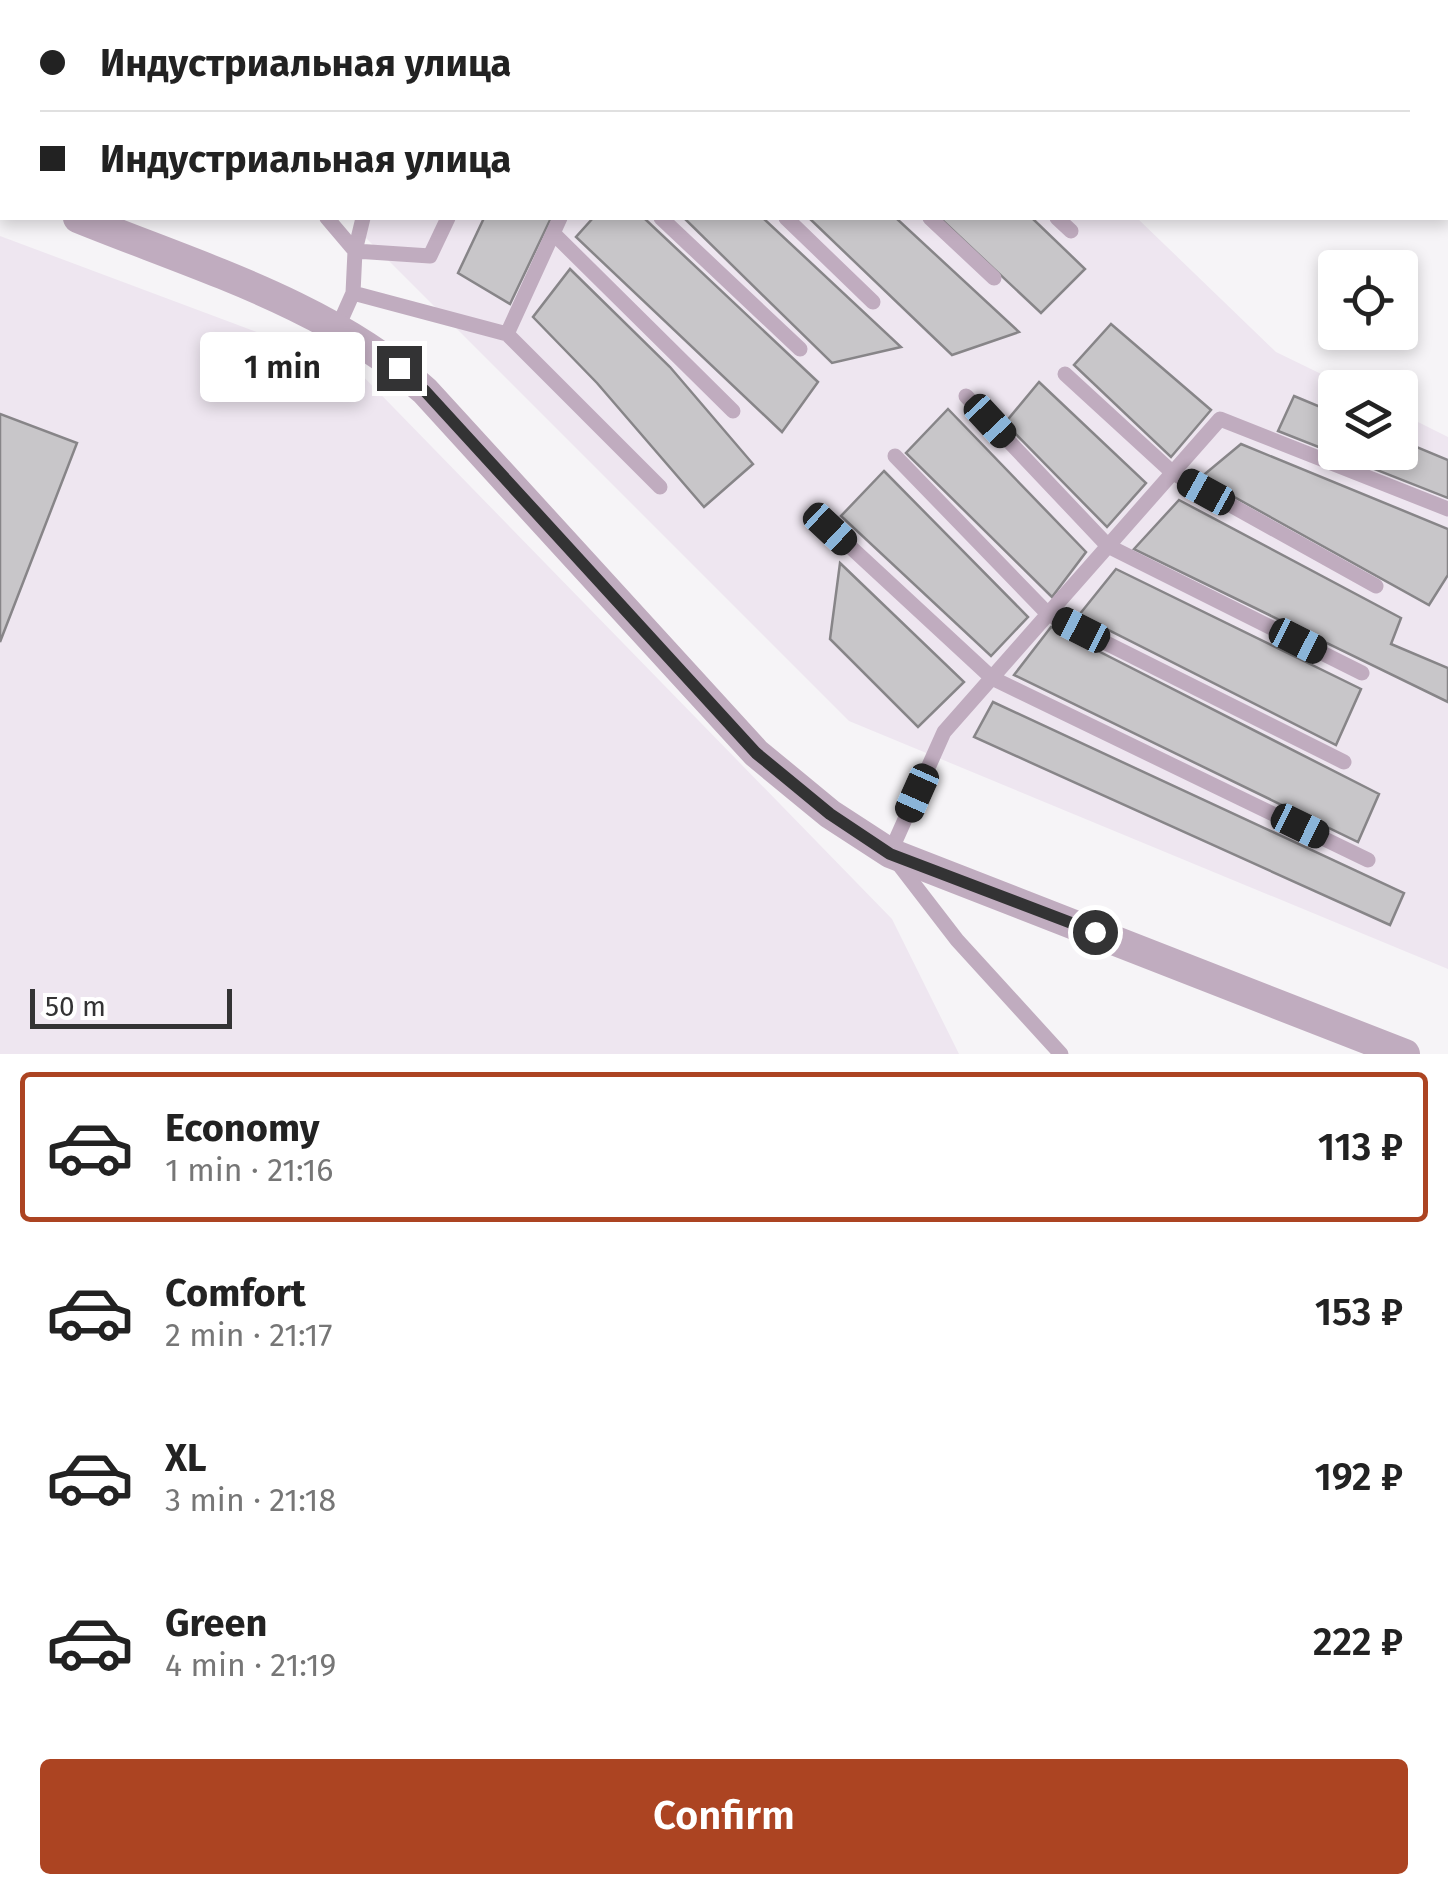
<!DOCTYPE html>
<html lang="en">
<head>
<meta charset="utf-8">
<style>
	body { margin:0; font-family:"Fira Sans",sans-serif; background:#f2f2f2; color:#222; height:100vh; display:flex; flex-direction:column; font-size:38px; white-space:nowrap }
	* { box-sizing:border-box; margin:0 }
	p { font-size:32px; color:#767676 }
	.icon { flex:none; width:55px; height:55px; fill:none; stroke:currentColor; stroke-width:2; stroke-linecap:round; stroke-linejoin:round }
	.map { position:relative; height:1054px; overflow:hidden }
	.side { display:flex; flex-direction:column; background:#fff; flex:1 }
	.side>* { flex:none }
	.guide { position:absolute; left:0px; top:0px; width:1450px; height:220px; box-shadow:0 5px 15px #0003; display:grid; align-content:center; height:220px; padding:0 40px; background:#fff }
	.tools { position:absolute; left:1318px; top:250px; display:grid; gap:20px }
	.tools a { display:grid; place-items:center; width:100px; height:100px; border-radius:10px; background:#fff; box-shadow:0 5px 15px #0003; font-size:50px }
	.scale { position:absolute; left:30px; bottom:25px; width:202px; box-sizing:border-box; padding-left:10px; border:5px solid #333334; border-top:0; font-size:28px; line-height:35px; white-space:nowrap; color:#333334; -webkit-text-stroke:8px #fff; paint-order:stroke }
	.end { position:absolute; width:45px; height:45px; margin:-22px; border:12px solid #333334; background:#fff; box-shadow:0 0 0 5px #fff }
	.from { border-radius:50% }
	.bubble { position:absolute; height:70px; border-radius:10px; background:#fff; box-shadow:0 5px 15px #0003; font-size:32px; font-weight:600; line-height:70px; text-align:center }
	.car { position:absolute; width:30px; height:60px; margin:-30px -15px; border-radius:12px; box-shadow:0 0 8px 2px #0007; background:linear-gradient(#222 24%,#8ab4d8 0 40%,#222 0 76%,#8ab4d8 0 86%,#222 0) }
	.guide b { display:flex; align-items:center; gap:35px; height:95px; font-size:38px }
	.guide b+b { border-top:2px solid #e0e0e0 }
	.guide i { width:25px; height:25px; background:#222 }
	ul { padding:18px 0 0; list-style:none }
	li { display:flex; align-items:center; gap:30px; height:150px; margin:0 20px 15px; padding:0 20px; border:5px solid transparent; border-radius:10px }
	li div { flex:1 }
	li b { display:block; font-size:38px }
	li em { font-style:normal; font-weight:600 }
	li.on { border-color:#ac4422 }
	li>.icon { width:90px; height:90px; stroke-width:1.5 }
	.cta { display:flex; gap:20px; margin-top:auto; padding:20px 40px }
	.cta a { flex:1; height:115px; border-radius:10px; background:#ac4422; color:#fff; font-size:40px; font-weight:600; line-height:115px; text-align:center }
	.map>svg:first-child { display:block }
	.built { fill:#eee6f0 }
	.building { fill:#c8c6c9; stroke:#878588; stroke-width:2.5 }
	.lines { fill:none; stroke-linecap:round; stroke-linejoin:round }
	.path { stroke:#aaa9ab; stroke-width:5; stroke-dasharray:8 8; stroke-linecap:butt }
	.service { stroke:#c0acbf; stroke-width:15 }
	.minor { stroke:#c0acbf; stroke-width:30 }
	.route { stroke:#333334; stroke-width:12 }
</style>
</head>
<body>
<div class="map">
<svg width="1448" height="1054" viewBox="0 0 1448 1054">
	<rect width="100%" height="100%" fill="#f6f4f7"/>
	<path class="built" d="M 467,0 L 958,0 L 466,2 Z
		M 368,218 L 1137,218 L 1276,352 L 1348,387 L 1335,388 L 1335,452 L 1400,452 L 1400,413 L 1448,437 L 1448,969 L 849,721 L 361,233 Z
		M 0,236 L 356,369 L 892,919 L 959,1054 L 0,1054 Z"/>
	<path class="building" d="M 711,0 L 806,0 L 808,2 L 713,2 Z
		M 484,218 L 551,218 L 510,304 L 458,273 Z
		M 593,218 L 644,218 L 818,382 L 782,432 L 576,237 Z
		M 684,218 L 763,218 L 901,347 L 832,363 Z
		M 809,218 L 896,218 L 1019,332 L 952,355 Z
		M 940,218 L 1032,218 L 1085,269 L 1041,313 Z
		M 570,269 L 670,367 L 753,464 L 704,507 L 597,383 L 533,317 Z
		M 1111,324 L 1211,410 L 1171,457 L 1074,365 Z
		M 1039,382 L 1146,483 L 1107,527 L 1005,423 Z
		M 1294,396 L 1335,413 L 1335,452 L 1400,452 L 1400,440 L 1448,460 L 1448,498 L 1278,431 Z
		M 948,409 L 1086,552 L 1052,597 L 906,453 Z
		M 0,414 L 77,443 L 0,642 Z
		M 1241,444 L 1448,529 L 1448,575 L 1429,605 L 1200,478 Z
		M 884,471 L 1028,617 L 991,656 L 841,516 Z
		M 1179,500 L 1401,618 L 1391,644 L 1448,668 L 1448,702 L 1134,549 Z
		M 840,563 L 964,682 L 918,727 L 830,639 Z
		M 1116,569 L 1361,689 L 1336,745 L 1079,615 Z
		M 1051,627 L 1379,794 L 1358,842 L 1014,675 Z
		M 993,702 L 1404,893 L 1390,925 L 974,737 Z"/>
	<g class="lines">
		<path class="path" d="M 395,2 L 396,0"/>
		<path class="service" d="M 702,0 L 705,2
			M 826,0 L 828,2
			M 455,2 L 456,0
			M 546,2 L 547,0
			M 665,2 L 666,0
			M 0,81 L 2,82
			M 327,218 L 355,251 L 353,293 L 337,329
			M 363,218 L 355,251 L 430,256 L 448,218
			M 661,218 L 800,349
			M 786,218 L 873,302
			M 930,218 L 994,278
			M 1057,218 L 1071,231
			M 553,233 L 733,411
			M 353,293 L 507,334 L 560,218
			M 507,334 L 660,487
			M 1065,374 L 1173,473 L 1376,586
			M 966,396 L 1108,546 L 1362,673
			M 895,456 L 1048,614 L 1344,762
			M 831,529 L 992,678 L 1368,860
			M 1061,1054 L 957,940 L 890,853 L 944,732 L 1220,419 L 1448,509"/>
		<path class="minor" d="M 0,185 L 2,186
			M 78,218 C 196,266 330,305 425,391 L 756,753 L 830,814 L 890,853 L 1405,1054"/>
	</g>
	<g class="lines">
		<path class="route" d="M 399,368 L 425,391 L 756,753 L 830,814 L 890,854 L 1095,932"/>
	</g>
</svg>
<div class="tools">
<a><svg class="icon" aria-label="locate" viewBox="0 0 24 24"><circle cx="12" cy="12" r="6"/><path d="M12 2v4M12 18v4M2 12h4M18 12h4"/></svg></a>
<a><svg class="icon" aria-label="layers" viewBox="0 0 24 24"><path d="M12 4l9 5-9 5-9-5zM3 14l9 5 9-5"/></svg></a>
</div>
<div class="scale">50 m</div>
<i class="end from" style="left:1095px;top:932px"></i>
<i class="end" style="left:399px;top:368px"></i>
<div class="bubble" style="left:200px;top:332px;width:165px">1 min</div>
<i class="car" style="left:990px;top:421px;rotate:137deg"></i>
<i class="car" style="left:1206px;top:492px;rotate:299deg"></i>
<i class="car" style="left:830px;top:529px;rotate:133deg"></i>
<i class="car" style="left:1081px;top:630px;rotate:297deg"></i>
<i class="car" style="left:1298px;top:641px;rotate:117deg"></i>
<i class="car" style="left:917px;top:793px;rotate:204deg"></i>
<i class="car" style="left:1300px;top:826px;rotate:116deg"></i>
<div class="guide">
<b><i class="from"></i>Индустриальная улица</b>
<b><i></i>Индустриальная улица</b>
</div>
</div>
<section class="side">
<ul>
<li class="on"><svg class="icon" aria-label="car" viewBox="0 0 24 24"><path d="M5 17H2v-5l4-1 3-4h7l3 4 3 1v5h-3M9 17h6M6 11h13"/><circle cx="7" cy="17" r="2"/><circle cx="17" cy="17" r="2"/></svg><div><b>Economy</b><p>1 min · 21:16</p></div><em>113 ₽</em></li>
<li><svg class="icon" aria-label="car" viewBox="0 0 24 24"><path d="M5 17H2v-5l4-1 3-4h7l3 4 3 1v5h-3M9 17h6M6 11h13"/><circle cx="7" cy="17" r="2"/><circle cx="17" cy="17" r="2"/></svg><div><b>Comfort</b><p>2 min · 21:17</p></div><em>153 ₽</em></li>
<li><svg class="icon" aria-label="car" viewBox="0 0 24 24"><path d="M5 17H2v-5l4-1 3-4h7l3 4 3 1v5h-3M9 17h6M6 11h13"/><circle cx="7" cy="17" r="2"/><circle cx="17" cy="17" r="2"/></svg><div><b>XL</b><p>3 min · 21:18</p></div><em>192 ₽</em></li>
<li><svg class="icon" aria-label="car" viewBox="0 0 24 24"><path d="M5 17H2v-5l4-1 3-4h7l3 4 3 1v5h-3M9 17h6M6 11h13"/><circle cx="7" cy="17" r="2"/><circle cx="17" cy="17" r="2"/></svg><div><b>Green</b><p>4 min · 21:19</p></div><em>222 ₽</em></li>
</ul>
<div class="cta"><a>Confirm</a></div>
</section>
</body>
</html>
